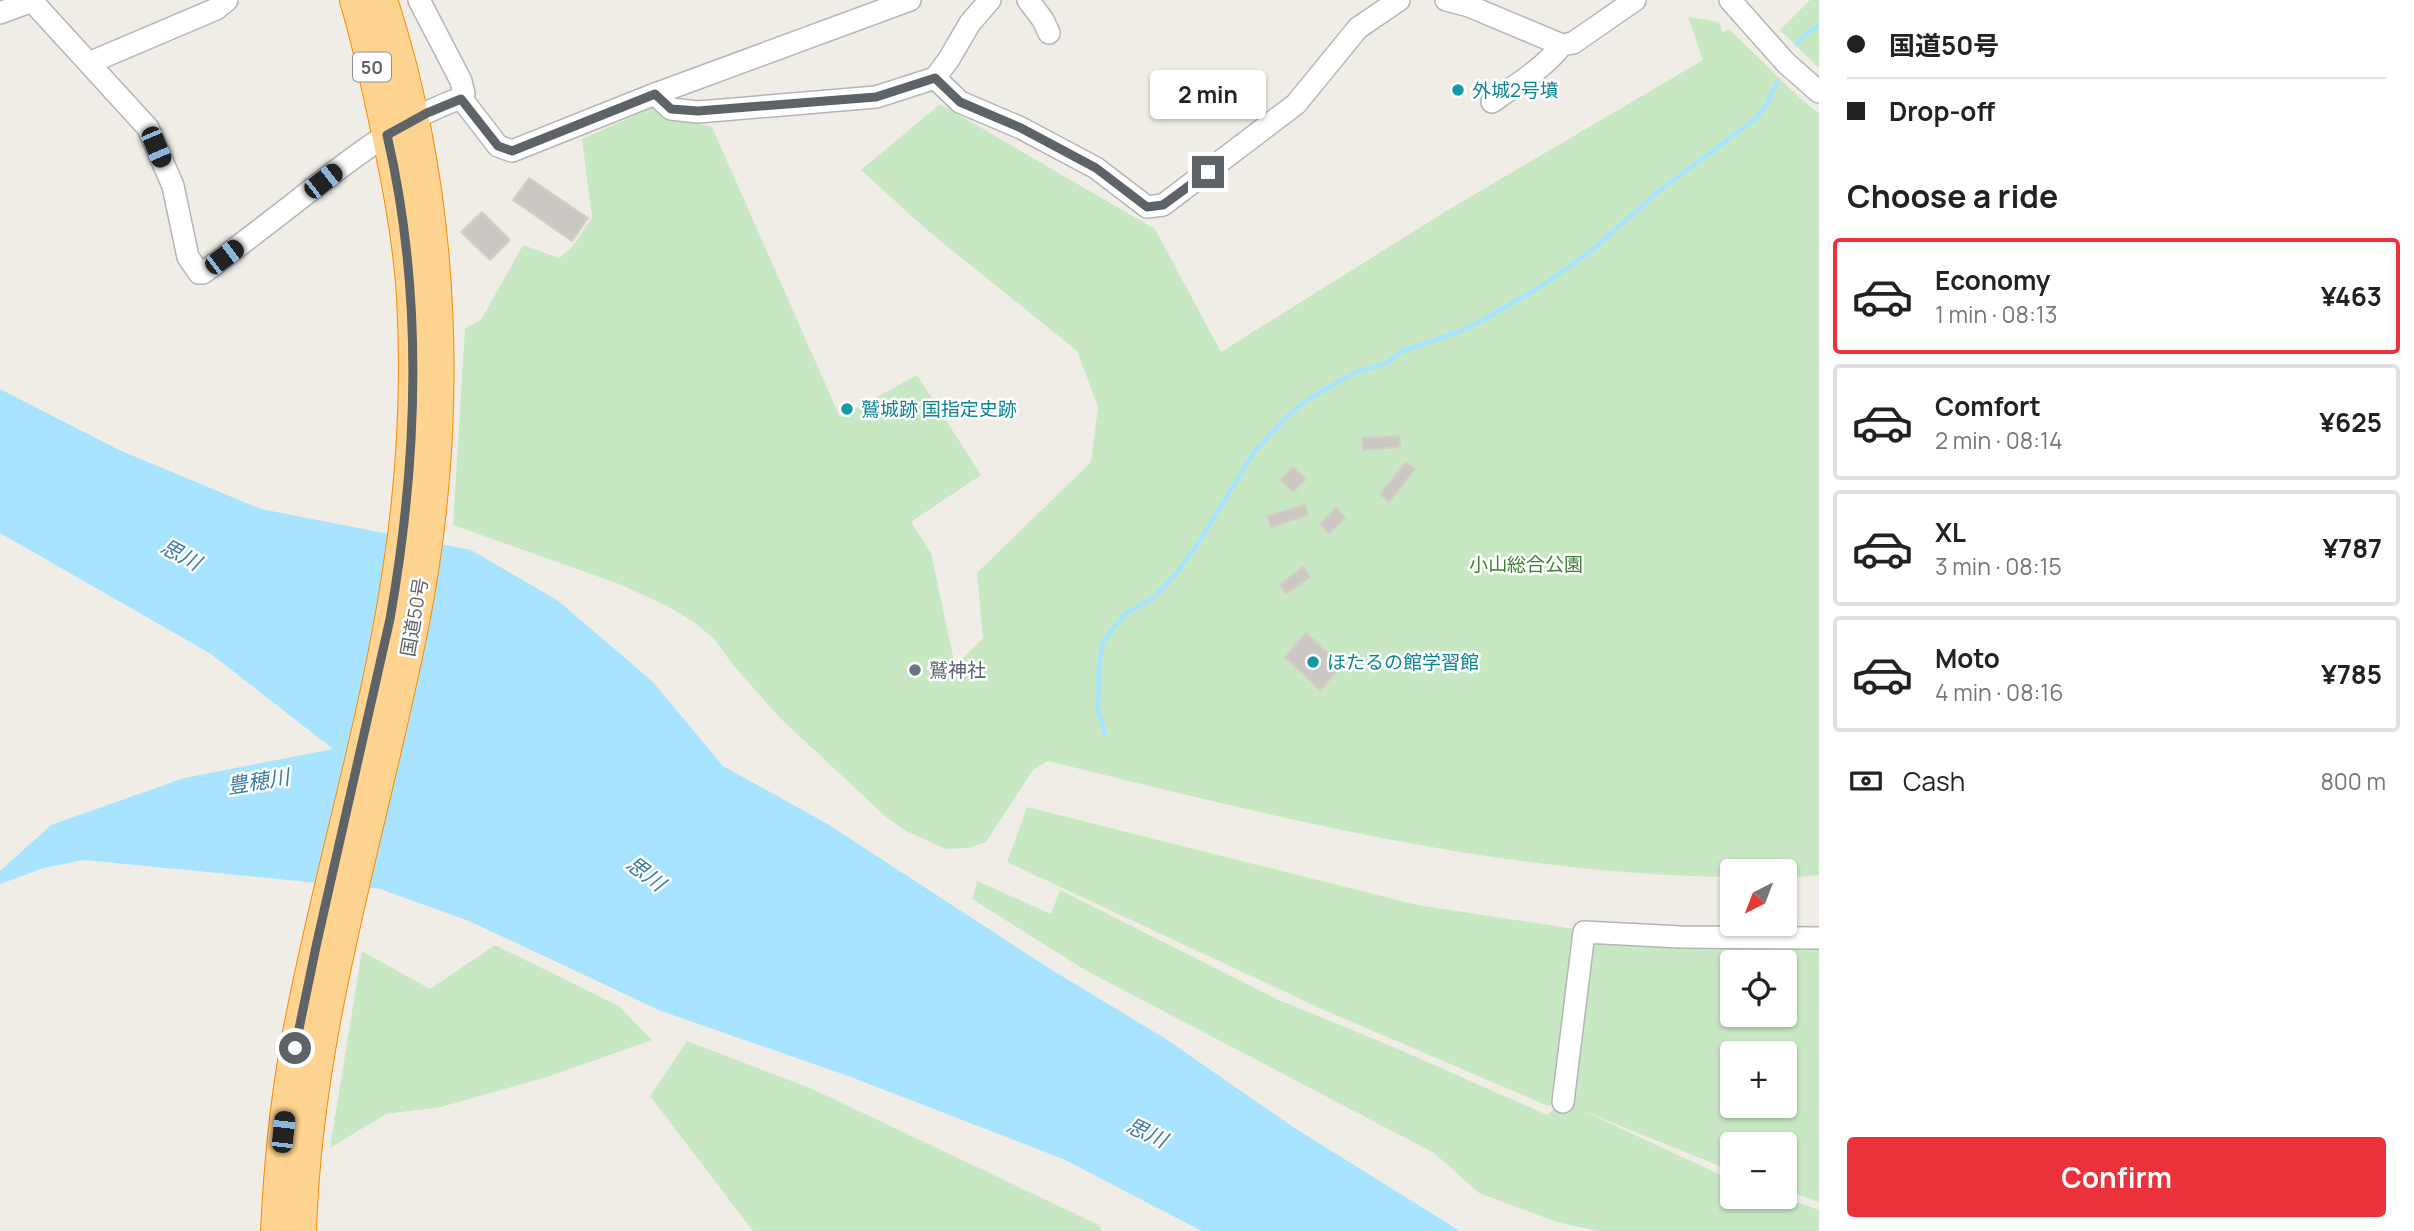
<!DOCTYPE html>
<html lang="en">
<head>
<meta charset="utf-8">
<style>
	body { margin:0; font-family:Manrope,"Noto Sans JP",sans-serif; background:#f6f6f6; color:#222; height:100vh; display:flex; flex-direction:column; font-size:26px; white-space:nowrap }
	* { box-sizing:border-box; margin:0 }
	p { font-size:23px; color:#767676 }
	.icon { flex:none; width:38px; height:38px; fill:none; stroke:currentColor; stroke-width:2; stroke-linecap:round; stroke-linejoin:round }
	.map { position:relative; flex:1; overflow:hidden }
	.drawer { display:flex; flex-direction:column; background:#fff; width:595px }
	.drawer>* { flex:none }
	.banner { display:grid; align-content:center; height:154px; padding:0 28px; background:#fff }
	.needle { width:46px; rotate:222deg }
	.controls { position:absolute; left:1720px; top:859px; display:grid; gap:14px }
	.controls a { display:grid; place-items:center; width:77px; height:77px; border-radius:7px; background:#fff; box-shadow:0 2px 5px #0004; font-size:35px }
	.end { position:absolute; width:32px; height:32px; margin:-16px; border:9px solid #5e6367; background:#fff; box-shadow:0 0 0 4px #fff }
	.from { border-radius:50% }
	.bubble { position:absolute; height:49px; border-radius:7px; background:#fff; box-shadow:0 2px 5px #0004; font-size:23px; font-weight:700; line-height:49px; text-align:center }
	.car { position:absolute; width:21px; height:42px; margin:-21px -10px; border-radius:9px; box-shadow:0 0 5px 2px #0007; background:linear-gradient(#222 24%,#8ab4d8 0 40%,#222 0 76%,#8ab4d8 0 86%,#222 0) }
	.banner b { display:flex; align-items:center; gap:24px; height:66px; font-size:26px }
	.banner b+b { border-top:2px solid #e0e0e0 }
	.banner i { width:18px; height:18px; background:#222 }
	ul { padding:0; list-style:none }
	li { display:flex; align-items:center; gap:21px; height:116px; margin:0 14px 10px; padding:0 14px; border:4px solid #e0e0e0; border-radius:7px }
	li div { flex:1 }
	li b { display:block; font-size:26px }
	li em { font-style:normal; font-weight:700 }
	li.on { border-color:#eb323b }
	li>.icon { width:63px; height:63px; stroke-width:1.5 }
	h2 { padding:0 28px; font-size:32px; line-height:84px }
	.pay { display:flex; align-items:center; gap:18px; height:77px; padding:0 28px; font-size:26px }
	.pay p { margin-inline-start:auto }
	.action { display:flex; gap:14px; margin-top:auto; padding:14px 28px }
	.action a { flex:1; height:80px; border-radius:7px; background:#eb323b; color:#fff; font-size:28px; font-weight:700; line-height:80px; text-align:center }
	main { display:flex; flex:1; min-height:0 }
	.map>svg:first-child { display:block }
	.green { fill:#c8e8c3; fill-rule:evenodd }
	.water { fill:#a8e4ff }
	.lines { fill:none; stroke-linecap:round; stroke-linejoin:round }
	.stream { stroke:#a8e4ff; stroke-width:4.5 }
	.building { fill:#cbc8c3; stroke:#d5cec5; stroke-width:2 }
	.minor-casing { stroke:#b2b5b9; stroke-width:24 }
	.highway-casing { stroke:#f78a00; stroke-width:32 }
	.minor { stroke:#fff; stroke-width:21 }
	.highway { stroke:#fed490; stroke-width:30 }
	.route { stroke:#5e6367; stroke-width:9 }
	.culture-dot { fill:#0f9aa8; stroke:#fff; stroke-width:2.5 }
	.worship-dot { fill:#6b7280; stroke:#fff; stroke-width:2.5 }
	.labels { text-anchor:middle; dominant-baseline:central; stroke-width:5; stroke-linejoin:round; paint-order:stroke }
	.shield { fill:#fff; stroke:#8e9295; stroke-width:2 }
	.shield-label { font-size:18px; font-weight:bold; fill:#5e6367 }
	.culture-label { font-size:19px; fill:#0d838f; stroke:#fff; text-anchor:start }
	.park-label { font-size:19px; fill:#3a8133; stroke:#fff }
	.street-label { font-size:19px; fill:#5e6367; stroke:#fff }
	.worship-label { font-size:19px; fill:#5b616d; stroke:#fff; text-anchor:start }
	.water-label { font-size:21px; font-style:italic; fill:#3d7ba2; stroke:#fff }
</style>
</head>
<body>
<main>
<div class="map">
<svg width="1819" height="1231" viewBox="0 0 1819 1231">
	<rect width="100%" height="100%" fill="#f0ede7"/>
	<path class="green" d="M 1810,0 L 1819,0 L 1819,68 L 1780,30 Z
		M 1688,17 L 1719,22 L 1723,33 L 1729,29 L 1802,100 L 1819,113 L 1819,875 L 1785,878 L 1785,872 L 1732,872 L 1732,877 C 1503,875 1270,816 1048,761 L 1033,770 L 986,842 L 969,848 L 946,849 L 906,831 L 885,816 L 780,718 L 734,666 L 714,639 L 694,622 L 667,606 L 619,584 L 453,525 L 465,328 L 481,320 L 523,245 L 559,258 L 573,246 L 592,217 L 582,139 L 654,107 L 690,122 L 712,127 L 840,417 L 917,375 L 981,475 L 911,522 L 931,553 L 955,666 L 983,638 L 977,573 L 1091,462 L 1098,407 L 1077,351 L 927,230 L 861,170 L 940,104 L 1155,229 L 1221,352 L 1448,210 L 1703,60 Z
		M 1027,807 L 1417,905 L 1575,929 L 1558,1101 L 1548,1106 L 1324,1010 L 1007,862 Z
		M 977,881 L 1051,914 L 1060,890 L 1279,1000 L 1396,1048 L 1547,1115 L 1563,1101 L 1584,932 L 1819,938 L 1819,1202 L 1785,1190 L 1785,1144 L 1732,1144 L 1732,1171 L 1581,1110 L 1732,1180 L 1732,1197 L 1782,1197 L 1819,1210 L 1819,1231 L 1597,1231 L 1557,1222 L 1479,1193 L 1434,1153 L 1085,970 L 972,899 ZM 1732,962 L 1785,962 L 1785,1015 L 1732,1015 ZM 1732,1054 L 1785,1054 L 1785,1106 L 1732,1106 Z
		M 495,945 L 619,1006 L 652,1040 L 547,1077 L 441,1107 L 386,1114 L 330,1148 L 362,951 L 430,989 Z
		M 687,1041 L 810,1088 L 1099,1225 L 1102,1231 L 753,1231 L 650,1096 Z"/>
	<path class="water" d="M 0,389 L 119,450 L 261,509 L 471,550 L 557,600 L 652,681 L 723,766 L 826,823 L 1047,967 L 1166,1039 L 1293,1127 L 1460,1231 L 1202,1231 L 1063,1159 L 851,1077 L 661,1011 L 469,921 L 380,889 L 84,860 L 44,868 L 0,884 L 0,871 L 51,825 L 184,778 L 333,749 L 211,654 L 0,533 Z"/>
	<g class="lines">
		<path class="stream" d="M 1797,44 L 1802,37 L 1819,25
			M 1105,734 L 1098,710 L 1099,666 L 1103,641 L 1125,614 L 1153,598 L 1175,575 L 1199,542 L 1254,452 L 1287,416 L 1307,400 L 1354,373 L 1387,363 L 1400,352 L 1458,332 L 1485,319 L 1543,285 L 1592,250 L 1659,191 L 1755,119 L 1767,104 L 1777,82"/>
	</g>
	<path class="building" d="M 529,178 L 588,218 L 572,241 L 513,200 Z
		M 482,212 L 510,240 L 490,260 L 461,232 Z
		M 1399,436 L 1400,447 L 1363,450 L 1362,438 Z
		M 1406,462 L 1415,469 L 1389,502 L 1380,494 Z
		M 1293,467 L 1306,479 L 1293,492 L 1281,480 Z
		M 1305,505 L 1308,515 L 1271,527 L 1267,516 Z
		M 1336,508 L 1345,518 L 1329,533 L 1320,524 Z
		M 1303,567 L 1310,577 L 1286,594 L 1280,585 Z
		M 1306,633 L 1342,666 L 1320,690 L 1285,657 Z"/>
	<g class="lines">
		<defs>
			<path id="minor" d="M 31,0 L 148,128 L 173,186 L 188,257 L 199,273 L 203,273 C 235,249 266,225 297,201 C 348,161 399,120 461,98 L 498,146 L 512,151 L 655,94 L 910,0
				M 419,0 L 461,81 L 464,94 L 461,98
				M 1028,0 L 1043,20 L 1049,33
				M 1446,0 L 1469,6 L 1562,45 L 1573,43 L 1635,0
				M 1730,0 L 1786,63 L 1819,92
				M 0,13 L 35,0
				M 89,63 L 216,9 L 227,0
				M 935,78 L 960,102 L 1021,128 L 1096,168 L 1147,207 L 1163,205 L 1296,104 L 1358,28 L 1399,0
				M 655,94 L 671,109 L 698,112 L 876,97 L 935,78 L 949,59 L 970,23 L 990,0
				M 1492,102 C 1516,85 1543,69 1562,45
				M 1563,1102 L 1584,932 L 1681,937 L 1819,938"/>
			<path id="highway" d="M 276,1231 C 279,1168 285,1106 296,1044 C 325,885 374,731 398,571 C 412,481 417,387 412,296 C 408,233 395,171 382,110 C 374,73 366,36 355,0
				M 301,1231 C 307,1025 373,828 413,627 C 454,422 447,199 382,0"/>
		</defs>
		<use href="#minor" class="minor-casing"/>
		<use href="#highway" class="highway-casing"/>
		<use href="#minor" class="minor"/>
		<use href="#highway" class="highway"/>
	</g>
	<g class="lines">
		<path class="route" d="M 295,1048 L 317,942 L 390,619 C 418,460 424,294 387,135 L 427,113 L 461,99 L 498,146 L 512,151 L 655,94 L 671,109 L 698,111 L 876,97 L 935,78 L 960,102 L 1021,128 L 1096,168 L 1147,207 L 1163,205 L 1208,172"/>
	</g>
	<g class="culture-dot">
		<circle cx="1458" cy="90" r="7"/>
		<circle cx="847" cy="409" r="7"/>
		<circle cx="1313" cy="662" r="7"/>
	</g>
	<circle class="worship-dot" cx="915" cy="670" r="7"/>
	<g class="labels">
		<rect class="shield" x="353" y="52.5" width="38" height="29" rx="5"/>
		<g class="shield-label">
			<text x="372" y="67">50</text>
		</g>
		<g class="culture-label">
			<text x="1472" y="90">外城2号墳</text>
			<text x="861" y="409">鷲城跡 国指定史跡</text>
			<text x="1327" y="662">ほたるの館学習館</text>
		</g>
		<g class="park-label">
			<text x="1526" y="564">小山総合公園</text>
		</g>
		<g class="street-label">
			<text transform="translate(414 617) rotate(-80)">国道50号</text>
		</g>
		<g class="worship-label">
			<text x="929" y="670">鷲神社</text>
		</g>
		<g class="water-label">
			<text transform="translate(181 554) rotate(28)">思川</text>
			<text transform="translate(258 781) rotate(-9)">豊穂川</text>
			<text transform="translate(646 873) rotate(37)">思川</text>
			<text transform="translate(1147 1132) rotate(25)">思川</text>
		</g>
	</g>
</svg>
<div class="controls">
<a><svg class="needle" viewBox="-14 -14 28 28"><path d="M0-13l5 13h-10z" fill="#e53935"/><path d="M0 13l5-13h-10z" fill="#767676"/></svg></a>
<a><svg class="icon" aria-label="locate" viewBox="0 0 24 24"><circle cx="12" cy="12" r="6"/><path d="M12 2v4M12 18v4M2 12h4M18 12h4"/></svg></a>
<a>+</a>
<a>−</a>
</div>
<i class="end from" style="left:295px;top:1048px"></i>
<i class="end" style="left:1208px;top:172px"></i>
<div class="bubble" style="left:1150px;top:70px;width:116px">2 min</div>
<i class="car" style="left:156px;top:147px;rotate:157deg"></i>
<i class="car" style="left:323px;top:181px;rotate:52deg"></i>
<i class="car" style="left:224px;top:257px;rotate:53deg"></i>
<i class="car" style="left:283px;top:1132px;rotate:6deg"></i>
</div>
<section class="drawer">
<div class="banner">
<b><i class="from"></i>国道50号</b>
<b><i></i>Drop-off</b>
</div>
<h2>Choose a ride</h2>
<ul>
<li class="on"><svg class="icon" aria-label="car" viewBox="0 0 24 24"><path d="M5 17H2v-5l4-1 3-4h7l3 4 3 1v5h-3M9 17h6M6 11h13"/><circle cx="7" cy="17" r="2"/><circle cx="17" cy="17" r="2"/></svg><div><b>Economy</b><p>1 min · 08:13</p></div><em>¥463</em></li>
<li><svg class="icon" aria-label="car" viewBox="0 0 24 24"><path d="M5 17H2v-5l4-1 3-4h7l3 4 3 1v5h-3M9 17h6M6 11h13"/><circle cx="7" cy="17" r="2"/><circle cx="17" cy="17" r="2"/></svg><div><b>Comfort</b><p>2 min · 08:14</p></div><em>¥625</em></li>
<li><svg class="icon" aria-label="car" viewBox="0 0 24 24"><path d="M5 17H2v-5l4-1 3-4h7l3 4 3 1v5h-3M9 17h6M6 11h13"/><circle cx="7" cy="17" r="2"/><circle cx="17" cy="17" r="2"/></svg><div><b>XL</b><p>3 min · 08:15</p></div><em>¥787</em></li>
<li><svg class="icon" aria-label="car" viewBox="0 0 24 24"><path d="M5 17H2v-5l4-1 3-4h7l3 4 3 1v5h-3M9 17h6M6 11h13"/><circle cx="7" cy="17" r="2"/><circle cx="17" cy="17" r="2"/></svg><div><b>Moto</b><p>4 min · 08:16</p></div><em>¥785</em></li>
</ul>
<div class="pay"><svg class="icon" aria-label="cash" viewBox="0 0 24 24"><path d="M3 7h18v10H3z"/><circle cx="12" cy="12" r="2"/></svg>Cash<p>800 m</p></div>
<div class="action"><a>Confirm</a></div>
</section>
</main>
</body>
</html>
